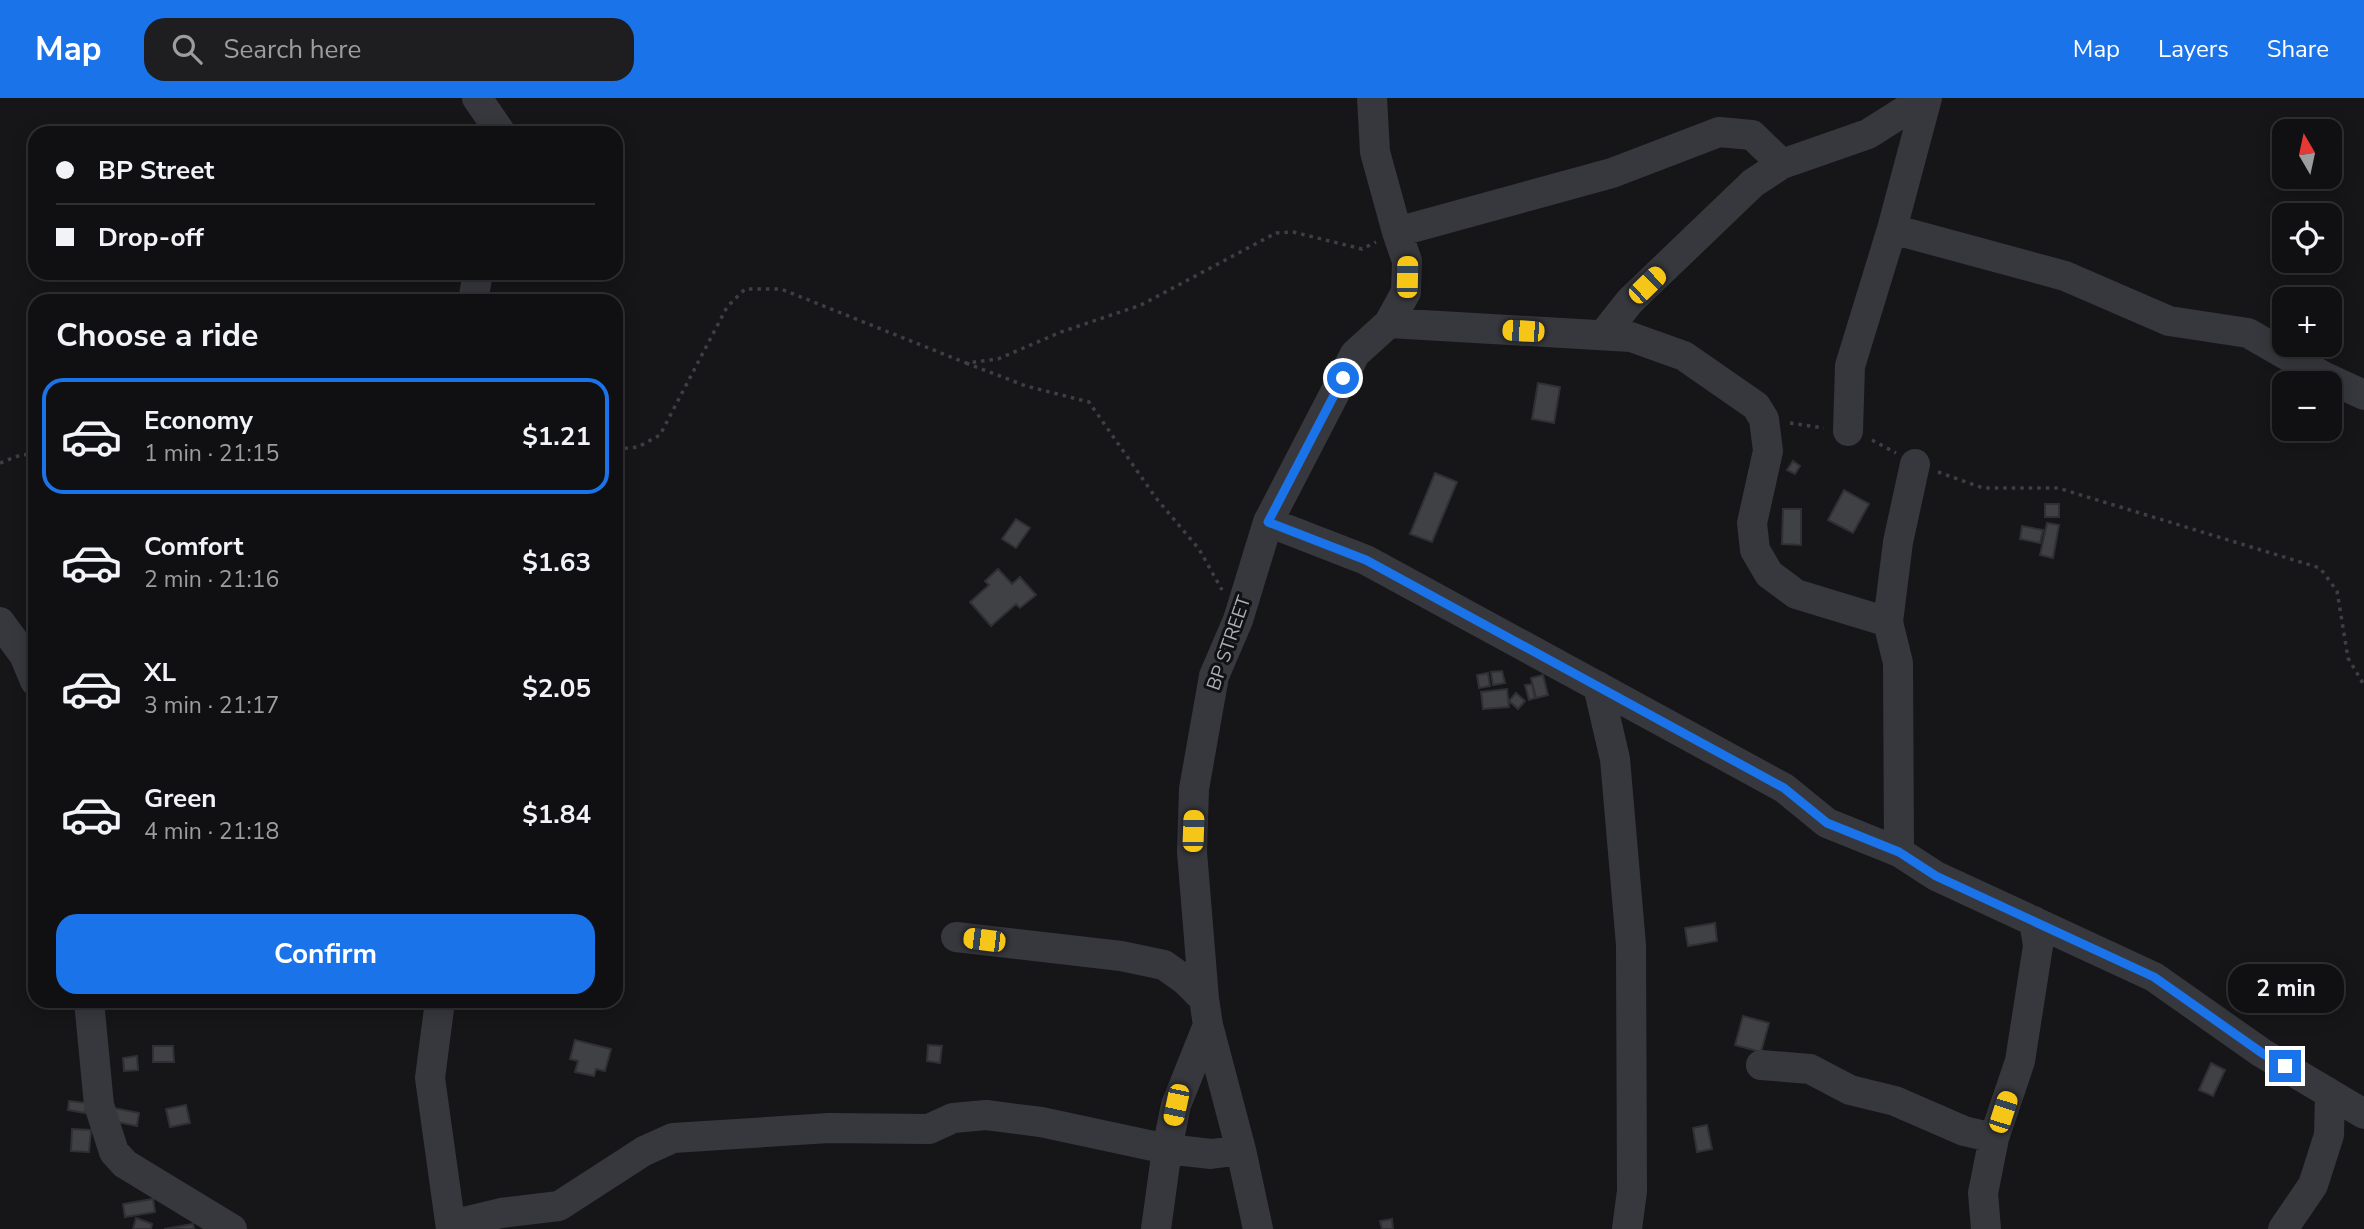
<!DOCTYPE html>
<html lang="en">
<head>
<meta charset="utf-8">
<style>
	body { margin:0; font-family:"Nunito Sans",sans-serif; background:#1e1e20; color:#f1f3f6; height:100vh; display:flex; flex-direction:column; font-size:26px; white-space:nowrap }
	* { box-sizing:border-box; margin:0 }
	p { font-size:23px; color:#9c9d9f }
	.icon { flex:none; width:38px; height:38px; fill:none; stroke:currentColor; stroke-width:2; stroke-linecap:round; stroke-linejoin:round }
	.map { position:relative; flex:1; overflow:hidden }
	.side { position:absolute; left:28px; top:196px; width:595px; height:714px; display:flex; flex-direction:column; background:#101012; border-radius:21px; box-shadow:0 4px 18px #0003,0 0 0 2px #303032 }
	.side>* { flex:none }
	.hud { position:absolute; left:28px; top:28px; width:595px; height:154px; border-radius:21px; box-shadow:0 4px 18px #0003,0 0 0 2px #303032; display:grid; align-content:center; height:154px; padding:0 28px; background:#101012 }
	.needle { width:46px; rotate:351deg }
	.tools { position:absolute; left:2272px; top:21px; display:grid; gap:14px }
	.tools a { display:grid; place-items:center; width:70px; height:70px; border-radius:14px; background:#101012; box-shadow:0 4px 18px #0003,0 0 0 2px #303032; font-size:35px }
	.end { position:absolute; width:32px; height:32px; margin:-16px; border:9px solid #1a73e8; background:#fff; box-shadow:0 0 0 4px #fff }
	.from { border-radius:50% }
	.bubble { position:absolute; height:49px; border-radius:21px; background:#101012; box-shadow:0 4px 18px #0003,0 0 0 2px #303032; font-size:23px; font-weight:700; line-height:49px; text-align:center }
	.car { position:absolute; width:21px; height:42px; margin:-21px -10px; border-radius:9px; box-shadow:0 0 5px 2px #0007; background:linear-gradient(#f5c518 24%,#345 0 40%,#f5c518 0 76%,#345 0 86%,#f5c518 0) }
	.hud b { display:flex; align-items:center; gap:24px; height:66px; font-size:26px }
	.hud b+b { border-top:2px solid #303032 }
	.hud i { width:18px; height:18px; background:#f1f3f6 }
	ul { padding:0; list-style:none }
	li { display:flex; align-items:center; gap:21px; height:116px; margin:0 14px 10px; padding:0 14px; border:4px solid transparent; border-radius:21px }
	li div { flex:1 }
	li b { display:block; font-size:26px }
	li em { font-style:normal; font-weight:700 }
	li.current { border-color:#1a73e8 }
	li>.icon { width:63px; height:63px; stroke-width:1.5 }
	h2 { padding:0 28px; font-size:32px; line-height:84px }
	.primary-button { display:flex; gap:14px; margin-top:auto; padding:14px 28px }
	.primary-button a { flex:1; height:80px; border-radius:21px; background:#1a73e8; color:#fff; font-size:28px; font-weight:700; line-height:80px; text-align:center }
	header { display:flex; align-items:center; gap:42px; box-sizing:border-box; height:98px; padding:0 35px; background:#1a73e8; color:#fff }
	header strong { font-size:33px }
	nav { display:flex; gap:38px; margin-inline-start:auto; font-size:24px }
	.search { width:490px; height:63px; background:#1e1e20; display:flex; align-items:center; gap:18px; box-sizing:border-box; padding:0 24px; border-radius:21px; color:#9c9d9f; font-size:26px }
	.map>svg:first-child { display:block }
	.building { fill:#404145; stroke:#303034; stroke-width:2 }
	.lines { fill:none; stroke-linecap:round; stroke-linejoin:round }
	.path { stroke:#3d3f44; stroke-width:3.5; stroke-dasharray:3.5 5; stroke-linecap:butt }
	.minor { stroke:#37383d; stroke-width:30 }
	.route { stroke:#1a73e8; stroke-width:9 }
	.labels { text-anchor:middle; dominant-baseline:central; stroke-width:6; stroke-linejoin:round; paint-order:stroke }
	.street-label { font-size:19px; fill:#a8adb8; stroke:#111113 }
</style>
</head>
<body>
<header>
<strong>Map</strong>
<div class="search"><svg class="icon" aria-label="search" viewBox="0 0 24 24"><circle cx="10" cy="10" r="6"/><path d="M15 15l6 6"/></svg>Search here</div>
<nav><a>Map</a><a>Layers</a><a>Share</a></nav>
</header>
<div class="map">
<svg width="2364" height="1131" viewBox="0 0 2364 1131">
	<rect width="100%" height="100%" fill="#161618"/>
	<path class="building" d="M 1538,285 L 1560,289 L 1554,325 L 1532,321 Z
		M 1793,363 L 1800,368 L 1795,376 L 1787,372 Z
		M 1435,375 L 1457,384 L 1432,444 L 1410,436 Z
		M 1844,392 L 1869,406 L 1853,435 L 1828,422 Z
		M 2045,406 L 2059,406 L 2059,419 L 2045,419 Z
		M 1783,411 L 1801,411 L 1801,447 L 1782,446 Z
		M 1016,421 L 1030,430 L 1016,450 L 1002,441 Z
		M 2047,425 L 2059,427 L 2053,460 L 2040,457 Z
		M 2022,428 L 2043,432 L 2040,445 L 2020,441 Z
		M 998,471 L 1012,486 L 1020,479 L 1036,497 L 1020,510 L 1016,506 L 991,528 L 970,504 L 989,487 L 985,483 Z
		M 1502,573 L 1505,585 L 1493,587 L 1491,574 Z
		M 1488,575 L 1490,588 L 1479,590 L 1477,577 Z
		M 1543,577 L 1548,597 L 1536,600 L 1531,580 Z
		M 1532,586 L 1535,600 L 1529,602 L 1525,587 Z
		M 1507,591 L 1509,609 L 1483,611 L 1481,594 Z
		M 1516,595 L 1525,603 L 1518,611 L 1509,603 Z
		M 1715,825 L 1717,843 L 1688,848 L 1685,830 Z
		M 1743,918 L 1769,925 L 1761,954 L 1735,947 Z
		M 575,942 L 611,951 L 605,973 L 596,971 L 594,978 L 575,974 L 578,963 L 570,961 Z
		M 928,947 L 942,948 L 940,965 L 927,963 Z
		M 153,948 L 173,948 L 174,964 L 153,964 Z
		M 137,958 L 138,972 L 124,973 L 123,960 Z
		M 2211,965 L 2225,972 L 2213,998 L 2199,992 Z
		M 69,1003 L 87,1005 L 85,1015 L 68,1012 Z
		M 186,1007 L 190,1025 L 170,1029 L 166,1011 Z
		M 114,1010 L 139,1015 L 137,1028 L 112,1023 Z
		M 1707,1027 L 1712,1051 L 1697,1054 L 1693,1030 Z
		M 72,1031 L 91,1032 L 89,1054 L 71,1053 Z
		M 153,1101 L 155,1114 L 125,1119 L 123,1106 Z
		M 136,1120 L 152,1126 L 151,1131 L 133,1131 Z
		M 1392,1121 L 1393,1131 L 1382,1131 L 1380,1123 Z
		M 193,1126 L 194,1131 L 164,1131 Z"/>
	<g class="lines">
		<path class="path" d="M 966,265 L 1026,288 L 1089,304 L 1156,400 L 1199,451 L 1222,492
			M 1790,325 L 1824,330
			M 1872,342 L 1896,355
			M 616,351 L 638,349 L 660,337 L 727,209 L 745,191 L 781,191 L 966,265 L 998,261 L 1061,234 L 1141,207 L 1276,135 L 1293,134 L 1362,151 L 1376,144
			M 0,365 L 21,357 L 35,356
			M 1938,374 L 1983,390 L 2058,390 L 2320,470 L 2337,493 L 2348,560 L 2364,587"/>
		<path class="minor" d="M 477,0 L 501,35
			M 1892,131 L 2065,178 L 2169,223 L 2248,235 L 2323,278 L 2364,297
			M 1397,134 L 1612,75 L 1719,34 L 1752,37 L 1782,66
			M 473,203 L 478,175
			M 1389,225 L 1631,239 L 1684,258 L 1756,308 L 1764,321 L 1768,353 L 1752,425 L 1755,452 L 1769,476 L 1796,496 L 1888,524
			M 1603,237 L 1630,203 L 1753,85 L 1782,66 L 1868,36 L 1925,0
			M 1848,333 L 1850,268 L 1892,131 L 1927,0
			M 1915,366 L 1898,444 L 1888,524 L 1898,565 L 1899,754 L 1936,778 L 2154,879 L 2262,955 L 2364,1016
			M 1268,424 L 1366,462 L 1784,690 L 1827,725 L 1899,754
			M 0,524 L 24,557 L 35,583
			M 1598,588 L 1615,661 L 1631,847 L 1632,1093 L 1627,1131
			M 956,839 L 1121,858 L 1164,867 L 1185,882 L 1204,901
			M 89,903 L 99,1007 L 114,1054 L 125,1066 L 232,1131
			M 440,903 L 430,980 L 451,1131
			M 1761,967 L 1810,971 L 1850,992 L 1895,1003 L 1964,1033 L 1994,1040
			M 451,1127 L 501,1115 L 559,1108 L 644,1053 L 673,1040 L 829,1030 L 929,1031 L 953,1020 L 986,1017 L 1041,1024 L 1167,1051 L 1211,1056 L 1241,1052
			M 1156,1131 L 1167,1051 L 1176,1007 L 1208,927
			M 1258,1131 L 1241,1052 L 1208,927 L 1204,901 L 1192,754 L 1194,691 L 1214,578 L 1238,522 L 1268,424 L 1355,256 L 1389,225 L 1406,194 L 1407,163 L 1397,134 L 1375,54 L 1372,0
			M 1986,1131 L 1983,1095 L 1994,1040 L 2020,963 L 2038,848 L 2034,823
			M 2283,1131 L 2313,1087 L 2329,1037 L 2330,996"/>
	</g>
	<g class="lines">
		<path class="route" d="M 1343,280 L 1268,424 L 1366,462 L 1784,690 L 1827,725 L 1899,754 L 1936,778 L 2154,879 L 2262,955 L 2285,968"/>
	</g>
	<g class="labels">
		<g class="street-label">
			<text transform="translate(1229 545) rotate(-71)">BP STREET</text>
		</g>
	</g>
</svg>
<div class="tools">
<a><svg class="needle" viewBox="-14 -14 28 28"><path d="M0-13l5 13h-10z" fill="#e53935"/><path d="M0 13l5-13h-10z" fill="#9c9d9f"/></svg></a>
<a><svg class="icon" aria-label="locate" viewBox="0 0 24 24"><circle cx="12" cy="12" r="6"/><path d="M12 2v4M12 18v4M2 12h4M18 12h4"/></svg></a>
<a>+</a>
<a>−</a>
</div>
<i class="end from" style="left:1343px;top:280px"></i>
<i class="end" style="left:2285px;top:968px"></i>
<div class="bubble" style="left:2228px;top:866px;width:116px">2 min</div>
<i class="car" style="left:1407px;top:179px;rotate:1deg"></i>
<i class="car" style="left:1647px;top:187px;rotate:46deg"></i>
<i class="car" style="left:1523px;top:233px;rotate:273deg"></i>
<i class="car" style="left:1193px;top:733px;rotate:2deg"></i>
<i class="car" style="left:984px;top:842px;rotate:277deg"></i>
<i class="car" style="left:1176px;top:1007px;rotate:192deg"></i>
<i class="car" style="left:2003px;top:1014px;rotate:18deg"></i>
<div class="hud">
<b><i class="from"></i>BP Street</b>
<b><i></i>Drop-off</b>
</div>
<section class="side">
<h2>Choose a ride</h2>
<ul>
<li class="current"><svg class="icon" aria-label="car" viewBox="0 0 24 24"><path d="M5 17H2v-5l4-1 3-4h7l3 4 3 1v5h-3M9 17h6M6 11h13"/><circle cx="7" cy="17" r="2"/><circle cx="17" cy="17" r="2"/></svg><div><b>Economy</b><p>1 min · 21:15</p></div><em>$1.21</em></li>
<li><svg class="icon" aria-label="car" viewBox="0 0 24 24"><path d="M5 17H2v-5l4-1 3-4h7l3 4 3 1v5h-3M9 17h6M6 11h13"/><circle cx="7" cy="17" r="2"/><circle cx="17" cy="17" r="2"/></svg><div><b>Comfort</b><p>2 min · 21:16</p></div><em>$1.63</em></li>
<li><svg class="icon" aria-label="car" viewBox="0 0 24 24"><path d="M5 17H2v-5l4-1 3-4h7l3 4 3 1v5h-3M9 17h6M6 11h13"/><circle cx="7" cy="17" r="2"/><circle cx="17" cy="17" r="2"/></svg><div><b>XL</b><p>3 min · 21:17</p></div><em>$2.05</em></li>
<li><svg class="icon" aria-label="car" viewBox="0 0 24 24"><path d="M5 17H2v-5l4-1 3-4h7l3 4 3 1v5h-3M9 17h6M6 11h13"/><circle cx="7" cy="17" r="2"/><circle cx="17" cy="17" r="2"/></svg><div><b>Green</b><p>4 min · 21:18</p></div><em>$1.84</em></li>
</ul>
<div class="primary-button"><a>Confirm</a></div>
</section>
</div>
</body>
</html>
